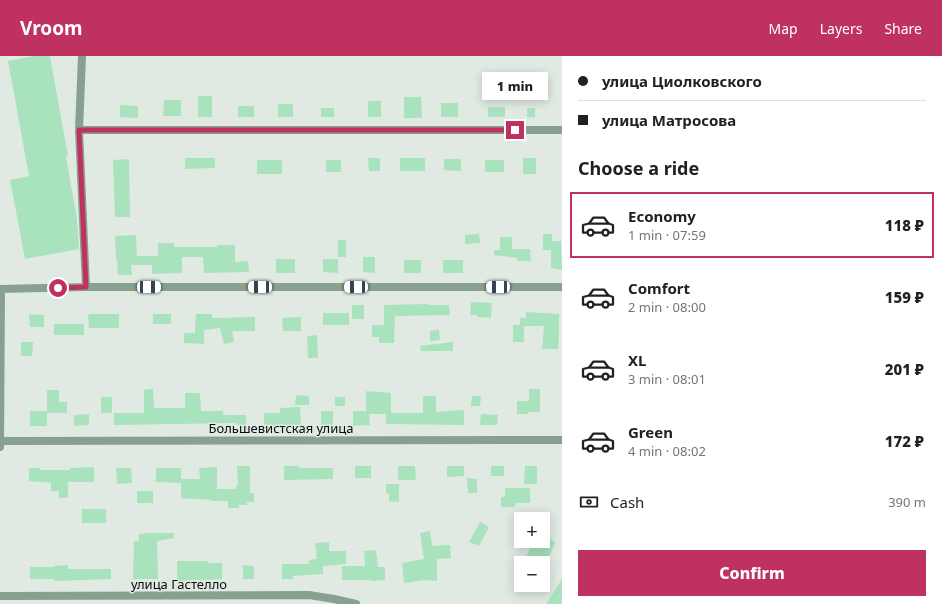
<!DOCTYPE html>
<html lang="en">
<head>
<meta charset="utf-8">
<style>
	body { margin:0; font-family:"Noto Sans",sans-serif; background:#f2f2f2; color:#202124; height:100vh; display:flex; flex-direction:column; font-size:15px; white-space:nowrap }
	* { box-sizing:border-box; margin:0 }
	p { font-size:13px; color:#757577 }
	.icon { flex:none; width:22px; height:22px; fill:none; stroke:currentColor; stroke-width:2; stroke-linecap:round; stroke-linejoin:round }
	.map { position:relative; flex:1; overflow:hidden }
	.side { display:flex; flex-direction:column; background:#fff; width:380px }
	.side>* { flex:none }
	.top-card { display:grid; align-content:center; height:88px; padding:0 16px; background:#fff }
	.buttons { position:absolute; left:514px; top:456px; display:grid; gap:8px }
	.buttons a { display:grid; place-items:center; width:36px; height:36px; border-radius:0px; background:#fff; box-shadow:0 2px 10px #0003; font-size:20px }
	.end { position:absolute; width:18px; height:18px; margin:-9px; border:5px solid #bf3260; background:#fff; box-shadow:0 0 0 2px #fff }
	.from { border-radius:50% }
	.bubble { position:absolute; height:28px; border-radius:0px; background:#fff; box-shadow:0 2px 10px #0003; font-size:13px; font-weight:800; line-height:28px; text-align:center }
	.car { position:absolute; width:12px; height:24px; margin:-12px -6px; border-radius:5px; box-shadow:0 0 3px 1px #0007; background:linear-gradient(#fff 24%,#345 0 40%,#fff 0 76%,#345 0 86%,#fff 0) }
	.top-card b { display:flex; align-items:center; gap:14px; height:38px; font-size:15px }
	.top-card b+b { border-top:1px solid #e0e0e0 }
	.top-card i { width:10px; height:10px; background:#202124 }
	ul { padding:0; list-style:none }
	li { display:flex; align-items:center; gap:12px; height:66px; margin:0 8px 6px; padding:0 8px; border:2px solid transparent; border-radius:0px }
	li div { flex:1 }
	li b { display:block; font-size:15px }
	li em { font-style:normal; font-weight:800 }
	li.on { border-color:#bf3260 }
	li>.icon { width:36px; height:36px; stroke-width:1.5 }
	h2 { padding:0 16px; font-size:18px; line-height:48px }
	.pay { display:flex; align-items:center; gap:10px; height:44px; padding:0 16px; font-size:15px }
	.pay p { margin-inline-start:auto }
	.action { display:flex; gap:8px; margin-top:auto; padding:8px 16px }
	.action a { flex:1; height:46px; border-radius:0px; background:#bf3260; color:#fff; font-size:16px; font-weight:800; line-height:46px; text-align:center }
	header { display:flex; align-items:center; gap:24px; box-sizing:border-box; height:56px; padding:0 20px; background:#bf3260; color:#fff }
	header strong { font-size:19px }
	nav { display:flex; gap:22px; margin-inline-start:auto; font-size:14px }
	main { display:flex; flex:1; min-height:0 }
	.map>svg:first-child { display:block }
	.building { fill:#a9e3bd }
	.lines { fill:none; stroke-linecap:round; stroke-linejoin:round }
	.street { stroke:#88a090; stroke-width:8 }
	.route { stroke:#bf3260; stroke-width:5 }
	.labels { text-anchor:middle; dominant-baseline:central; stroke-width:3; stroke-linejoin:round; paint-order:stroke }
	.street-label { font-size:13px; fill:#090c0a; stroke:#e0eae3 }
</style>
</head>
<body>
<header>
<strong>Vroom</strong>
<nav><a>Map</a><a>Layers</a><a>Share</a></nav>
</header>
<main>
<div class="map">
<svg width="562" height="548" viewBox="0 0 562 548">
	<rect width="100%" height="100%" fill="#e0eae3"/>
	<path class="building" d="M 34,0 L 50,0 L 68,100 L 66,101 L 77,163 L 79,193 L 25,203 L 10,124 L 29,120 L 8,5 Z
		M 198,40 L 212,40 L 212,61 L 198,61 Z
		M 404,41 L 421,41 L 422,62 L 404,62 Z
		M 164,44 L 181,44 L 181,60 L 163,60 Z
		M 368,45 L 381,45 L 381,61 L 368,61 Z
		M 441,47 L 458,47 L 458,61 L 441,61 Z
		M 278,48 L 293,48 L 293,61 L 278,61 Z
		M 120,49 L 138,50 L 138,62 L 120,61 Z
		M 238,50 L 254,50 L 254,61 L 238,61 Z
		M 488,51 L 505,51 L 505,61 L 488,61 Z
		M 321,52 L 334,52 L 334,61 L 321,61 Z
		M 527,52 L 535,52 L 535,62 L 527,61 Z
		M 185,102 L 215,102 L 215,112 L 185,113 Z
		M 368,102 L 380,102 L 380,115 L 369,115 Z
		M 400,102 L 425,102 L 425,115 L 400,115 Z
		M 523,102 L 536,102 L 536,118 L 523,118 Z
		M 129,103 L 130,161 L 115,161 L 113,104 Z
		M 444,103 L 461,103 L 461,115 L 444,114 Z
		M 257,104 L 282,104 L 282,118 L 257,118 Z
		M 326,104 L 341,104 L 341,116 L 326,116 Z
		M 485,104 L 504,104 L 504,116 L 485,116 Z
		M 479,178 L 480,187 L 465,188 L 465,179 Z
		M 543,178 L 552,178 L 552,185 L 561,185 L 562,214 L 551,212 L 551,194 L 543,194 Z
		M 136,179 L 137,200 L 158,200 L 158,187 L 174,187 L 174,191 L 217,191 L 217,189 L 235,189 L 235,206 L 248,205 L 249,216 L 204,217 L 203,201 L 182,201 L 182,217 L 152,218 L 152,209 L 131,209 L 132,219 L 118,219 L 117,203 L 116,203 L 115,180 Z
		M 500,181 L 512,181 L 512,193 L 530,193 L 531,205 L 517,205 L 517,202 L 494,199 L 494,194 L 500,194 Z
		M 338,184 L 346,184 L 346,201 L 338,201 Z
		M 363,201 L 375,201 L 375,217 L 363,216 Z
		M 276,203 L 295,203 L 295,217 L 276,217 Z
		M 323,203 L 338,203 L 338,217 L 323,216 Z
		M 404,204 L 421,204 L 421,217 L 404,217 Z
		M 443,204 L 463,204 L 463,217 L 443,217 Z
		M 471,246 L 492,247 L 491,262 L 477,261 L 477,259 L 470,259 Z
		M 428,248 L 428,249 L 449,249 L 450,259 L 395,260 L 394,287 L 379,287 L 379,281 L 372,281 L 372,269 L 384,269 L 384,249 Z
		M 352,249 L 364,249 L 364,263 L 352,263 Z
		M 526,256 L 559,258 L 559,277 L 558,293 L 542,293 L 544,270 L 524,270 L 524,286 L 513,286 L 513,269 L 520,269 L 520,262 L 526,262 Z
		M 323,257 L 349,257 L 349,269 L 323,269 Z
		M 29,258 L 44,259 L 44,271 L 30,271 Z
		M 88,258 L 119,258 L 119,272 L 89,272 Z
		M 153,258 L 171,258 L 171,268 L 153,268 Z
		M 196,258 L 212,258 L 212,262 L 255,261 L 255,275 L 232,275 L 234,286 L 224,288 L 220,272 L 204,274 L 204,288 L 184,287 L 184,277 L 195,277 Z
		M 301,261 L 301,275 L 283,275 L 282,262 Z
		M 54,268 L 84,268 L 84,279 L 54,279 Z
		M 439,274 L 440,284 L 430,285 L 430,275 Z
		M 317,279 L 318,302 L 308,302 L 307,280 Z
		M 21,286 L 33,286 L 32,300 L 21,300 Z
		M 453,286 L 453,295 L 421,295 L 420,290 Z
		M 153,333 L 154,352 L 185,352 L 185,337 L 200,337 L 201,355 L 223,355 L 223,359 L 246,359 L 246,369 L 237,369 L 237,367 L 114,369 L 114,357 L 144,357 L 144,334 Z
		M 529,333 L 540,333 L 540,356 L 528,356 L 528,358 L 517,358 L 517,345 L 529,345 Z
		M 47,334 L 59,334 L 59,346 L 67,346 L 67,357 L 47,357 Z
		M 366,335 L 391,337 L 391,357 L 423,357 L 423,340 L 436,340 L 436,356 L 464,354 L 464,369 L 386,368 L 386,358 L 369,358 L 370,369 L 353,370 L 353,355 L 366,355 Z
		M 296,339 L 309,340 L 309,349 L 295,349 Z
		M 472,340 L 481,340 L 480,350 L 471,350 Z
		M 101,341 L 112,341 L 112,357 L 101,357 Z
		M 335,341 L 345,341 L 345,350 L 335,350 Z
		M 300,351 L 301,370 L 264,370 L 264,357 L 280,357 L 280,352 Z
		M 30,355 L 47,355 L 47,370 L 30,370 Z
		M 321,355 L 333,355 L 333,369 L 321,369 Z
		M 89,358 L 89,369 L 74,370 L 74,359 Z
		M 481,358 L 498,359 L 497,369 L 480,369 Z
		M 237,410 L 250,410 L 250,437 L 254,437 L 254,446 L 247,446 L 247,449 L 239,449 L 239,452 L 228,452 L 228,445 L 212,445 L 212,444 L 181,442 L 181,423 L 200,423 L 199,412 L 217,411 L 217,433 L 236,433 L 236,429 L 238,429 Z
		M 284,410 L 299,410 L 299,412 L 333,412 L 333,423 L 284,424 Z
		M 355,410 L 371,410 L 371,422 L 355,422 Z
		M 398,410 L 415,410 L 416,424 L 398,424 Z
		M 447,410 L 464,410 L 464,420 L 447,421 Z
		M 491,410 L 504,410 L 504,420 L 491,420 Z
		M 525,410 L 537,410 L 537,428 L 524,428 Z
		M 94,411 L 94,426 L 68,426 L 68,442 L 59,442 L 59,435 L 51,435 L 51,427 L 29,425 L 29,412 L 40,412 L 40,414 L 70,414 L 70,412 Z
		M 116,412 L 131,412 L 132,427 L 117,428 Z
		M 156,412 L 181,412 L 181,427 L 156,426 Z
		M 467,422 L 477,423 L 477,437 L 468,437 Z
		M 386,428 L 399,428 L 399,446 L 389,445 L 389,437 L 386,438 Z
		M 505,432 L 530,432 L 530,447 L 515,447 L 515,451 L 501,451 L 501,441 L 505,441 Z
		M 137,435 L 153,435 L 153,447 L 137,447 Z
		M 82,453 L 106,453 L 106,467 L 82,467 Z
		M 480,466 L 489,471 L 479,490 L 469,486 Z
		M 430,475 L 432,490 L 450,489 L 451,502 L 437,503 L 437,525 L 424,524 L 404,527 L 402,507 L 424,503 L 420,477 Z
		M 148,477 L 174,477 L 174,482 L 157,485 L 158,523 L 133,523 L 134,485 L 139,485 L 139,478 Z
		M 543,481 L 555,486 L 547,507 L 531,507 L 525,504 L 533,485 L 543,485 Z
		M 329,486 L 329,495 L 346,495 L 346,508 L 323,510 L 323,518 L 293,520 L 293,523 L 282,523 L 282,508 L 309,508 L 309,504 L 317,503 L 315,487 Z
		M 376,494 L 378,511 L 385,511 L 385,524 L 371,525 L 371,524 L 342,524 L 342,510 L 365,510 L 364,495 Z
		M 177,505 L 208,505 L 208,507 L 222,507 L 222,523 L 177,525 Z
		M 68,509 L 68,513 L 111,513 L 111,523 L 55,525 L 54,523 L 30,523 L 30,511 L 54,511 L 54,510 Z
		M 243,509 L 254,510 L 254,523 L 243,523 Z
		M 562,523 L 562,548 L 546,548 Z"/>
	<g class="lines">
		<path class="street" d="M 82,0 L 79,74 L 86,231
			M 79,74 L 562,74
			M 0,233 L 86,231 L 562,231
			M 0,385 L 562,384
			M 0,391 L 1,233
			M 0,540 L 309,539 L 334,543 L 356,548"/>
	</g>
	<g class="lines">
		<path class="route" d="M 58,232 L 86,231 L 79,74 L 515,74"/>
	</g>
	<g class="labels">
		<g class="street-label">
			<text x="281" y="372">Большевистская улица</text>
			<text x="179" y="528">улица Гастелло</text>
		</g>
	</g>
</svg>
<div class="buttons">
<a>+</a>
<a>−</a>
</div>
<i class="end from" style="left:58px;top:232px"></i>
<i class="end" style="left:515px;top:74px"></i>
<div class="bubble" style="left:482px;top:16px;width:66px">1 min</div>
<i class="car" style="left:149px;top:231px;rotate:90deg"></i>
<i class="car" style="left:260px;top:231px;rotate:270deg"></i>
<i class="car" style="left:356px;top:231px;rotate:270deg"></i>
<i class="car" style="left:498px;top:231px;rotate:270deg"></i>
</div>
<section class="side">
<div class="top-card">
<b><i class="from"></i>улица Циолковского</b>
<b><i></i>улица Матросова</b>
</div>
<h2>Choose a ride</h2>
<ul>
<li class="on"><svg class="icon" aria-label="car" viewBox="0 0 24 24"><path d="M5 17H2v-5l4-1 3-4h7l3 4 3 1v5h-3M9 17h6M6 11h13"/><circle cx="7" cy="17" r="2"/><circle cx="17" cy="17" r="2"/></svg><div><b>Economy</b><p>1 min · 07:59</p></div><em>118 ₽</em></li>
<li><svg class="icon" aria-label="car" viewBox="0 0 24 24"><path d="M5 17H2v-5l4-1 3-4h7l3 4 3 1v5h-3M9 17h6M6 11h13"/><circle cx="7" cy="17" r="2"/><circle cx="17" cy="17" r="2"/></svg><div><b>Comfort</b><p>2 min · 08:00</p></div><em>159 ₽</em></li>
<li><svg class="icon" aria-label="car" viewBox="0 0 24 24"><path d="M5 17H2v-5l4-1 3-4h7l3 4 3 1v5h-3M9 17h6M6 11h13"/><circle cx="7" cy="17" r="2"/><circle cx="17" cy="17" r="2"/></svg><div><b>XL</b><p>3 min · 08:01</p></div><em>201 ₽</em></li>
<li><svg class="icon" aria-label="car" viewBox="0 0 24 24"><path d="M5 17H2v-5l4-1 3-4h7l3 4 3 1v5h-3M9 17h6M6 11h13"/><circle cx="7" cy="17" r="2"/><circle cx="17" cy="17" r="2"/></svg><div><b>Green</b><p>4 min · 08:02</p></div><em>172 ₽</em></li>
</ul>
<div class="pay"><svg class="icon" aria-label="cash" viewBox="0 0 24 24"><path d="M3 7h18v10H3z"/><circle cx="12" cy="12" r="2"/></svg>Cash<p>390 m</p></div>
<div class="action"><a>Confirm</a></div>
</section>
</main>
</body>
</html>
